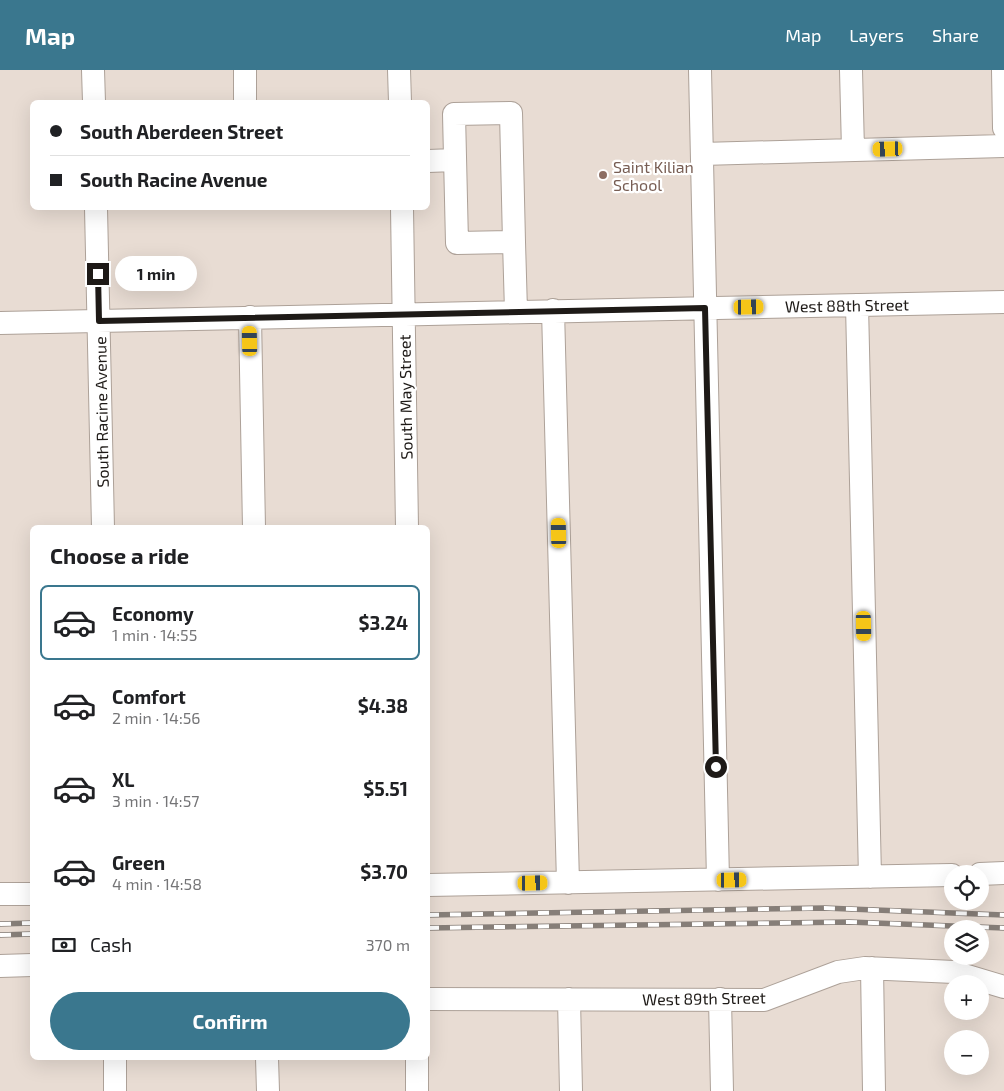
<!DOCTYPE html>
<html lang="en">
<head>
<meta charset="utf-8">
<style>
	body { margin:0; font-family:"Exo 2",sans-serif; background:#f6f6f6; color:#202124; height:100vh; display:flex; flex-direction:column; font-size:19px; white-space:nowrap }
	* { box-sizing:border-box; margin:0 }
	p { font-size:16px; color:#757577 }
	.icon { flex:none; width:28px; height:28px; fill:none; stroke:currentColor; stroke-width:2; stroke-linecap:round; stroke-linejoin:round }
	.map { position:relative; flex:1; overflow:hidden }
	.panel { position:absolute; left:30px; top:455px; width:400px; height:535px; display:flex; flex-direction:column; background:#fff; border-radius:8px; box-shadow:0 5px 20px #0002 }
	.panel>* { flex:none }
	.banner { position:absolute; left:30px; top:30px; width:400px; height:110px; border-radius:8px; box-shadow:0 5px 20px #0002; display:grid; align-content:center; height:110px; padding:0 20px; background:#fff }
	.controls { position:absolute; left:944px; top:795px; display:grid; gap:10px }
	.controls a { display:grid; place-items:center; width:45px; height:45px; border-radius:50%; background:#fff; box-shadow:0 5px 20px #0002; font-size:25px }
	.end { position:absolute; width:22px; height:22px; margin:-11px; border:6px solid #1e1a17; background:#fff; box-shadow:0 0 0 2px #fff }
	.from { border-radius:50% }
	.bubble { position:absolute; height:35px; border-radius:18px; background:#fff; box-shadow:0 5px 20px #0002; font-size:16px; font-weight:700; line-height:35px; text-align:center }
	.car { position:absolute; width:15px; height:30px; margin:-15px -8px; border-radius:6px; box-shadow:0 0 4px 1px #0007; background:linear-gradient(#f5c518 24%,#345 0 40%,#f5c518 0 76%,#345 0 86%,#f5c518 0) }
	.banner b { display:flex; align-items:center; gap:18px; height:48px; font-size:19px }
	.banner b+b { border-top:1px solid #e0e0e0 }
	.banner i { width:12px; height:12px; background:#202124 }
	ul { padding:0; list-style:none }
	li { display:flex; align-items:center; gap:15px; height:75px; margin:0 10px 8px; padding:0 10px; border:2px solid transparent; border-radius:8px }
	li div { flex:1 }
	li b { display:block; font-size:19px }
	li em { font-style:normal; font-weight:700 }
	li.active { border-color:#3a778e }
	li>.icon { width:45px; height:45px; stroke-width:1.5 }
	h2 { padding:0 20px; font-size:22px; line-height:60px }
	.pay { display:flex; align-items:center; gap:12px; height:55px; padding:0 20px; font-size:19px }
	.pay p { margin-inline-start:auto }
	.cta { display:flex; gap:10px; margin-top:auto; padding:10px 20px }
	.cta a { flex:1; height:58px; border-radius:30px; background:#3a778e; color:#fff; font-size:20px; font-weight:700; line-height:58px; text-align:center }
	header { display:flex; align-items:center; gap:30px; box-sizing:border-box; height:70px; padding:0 25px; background:#3a778e; color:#fff }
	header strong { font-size:24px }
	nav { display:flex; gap:28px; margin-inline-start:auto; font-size:18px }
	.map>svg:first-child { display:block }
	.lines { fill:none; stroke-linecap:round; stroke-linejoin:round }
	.minor-casing { stroke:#ada198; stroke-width:24 }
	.minor { stroke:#fff; stroke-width:22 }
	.rail-casing { stroke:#867e78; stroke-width:5.5 }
	.rail { stroke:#fff; stroke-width:4; stroke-dasharray:11; stroke-linecap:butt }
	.route { stroke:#1e1a17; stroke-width:6 }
	.education-dot { fill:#8d6e63; stroke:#fff; stroke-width:2 }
	.labels { text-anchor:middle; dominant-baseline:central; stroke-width:4.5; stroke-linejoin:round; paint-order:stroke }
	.education-label { font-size:16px; fill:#785e54; stroke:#fff; text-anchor:start }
	.street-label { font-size:16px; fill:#1e1a17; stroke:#fff }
</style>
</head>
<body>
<header>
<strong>Map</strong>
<nav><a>Map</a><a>Layers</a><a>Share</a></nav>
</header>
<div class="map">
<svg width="1004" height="1021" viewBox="0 0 1004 1021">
	<rect width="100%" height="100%" fill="#e8dcd3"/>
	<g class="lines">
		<defs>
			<path id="minor" d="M 93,0 L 94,32
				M 245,0 L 245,32
				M 399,0 L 400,32
				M 700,0 L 718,810
				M 851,0 L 853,80
				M 1003,0 L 1004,58
				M 511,43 L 514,172 L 457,173 L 454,44 Z
				M 702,84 L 1004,76
				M 428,91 L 455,90
				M 96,138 L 103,458
				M 402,138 L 407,458
				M 514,172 L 516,241
				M 857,235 L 870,807
				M 553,240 L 568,813
				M 250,247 L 254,458
				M 0,253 L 1004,232
				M 980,804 L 1004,803
				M 428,815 L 952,805
				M 0,824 L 32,824
				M 0,896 L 32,895
				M 872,898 L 874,1021
				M 428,929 L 764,930 L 838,902 L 865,898 L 954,902 L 1004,917
				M 569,929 L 571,1021
				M 720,929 L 722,1021
				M 115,988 L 115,1021
				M 267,988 L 268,1021
				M 417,988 L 417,1021"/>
		</defs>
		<use href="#minor" class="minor-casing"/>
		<use href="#minor" class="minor"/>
		<defs>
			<path id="rail" d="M 428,845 L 824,838 L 1004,845
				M 0,854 L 32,853
				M 428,858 L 849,852 L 1004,858
				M 0,865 L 32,864"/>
		</defs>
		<use href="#rail" class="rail-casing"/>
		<use href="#rail" class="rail"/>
	</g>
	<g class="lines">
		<path class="route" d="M 98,204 L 99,251 L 705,238 L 716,697"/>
	</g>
	<circle class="education-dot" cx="603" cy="105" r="5"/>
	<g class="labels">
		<g class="education-label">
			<text x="613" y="96">Saint Kilian<tspan x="613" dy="18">School</tspan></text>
		</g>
		<g class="street-label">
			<text transform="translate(847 235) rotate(-1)">West 88th Street</text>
			<text transform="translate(405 327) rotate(-91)">South May Street</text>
			<text transform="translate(101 342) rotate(-91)">South Racine Avenue</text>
			<text transform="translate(704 928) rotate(-1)">West 89th Street</text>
		</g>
	</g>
</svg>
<div class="controls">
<a><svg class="icon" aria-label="locate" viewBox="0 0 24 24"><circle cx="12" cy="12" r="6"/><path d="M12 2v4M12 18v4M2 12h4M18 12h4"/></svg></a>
<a><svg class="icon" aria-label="layers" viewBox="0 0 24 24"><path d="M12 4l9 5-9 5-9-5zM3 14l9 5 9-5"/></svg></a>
<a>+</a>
<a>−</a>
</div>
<i class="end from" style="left:716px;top:697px"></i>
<i class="end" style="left:98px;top:204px"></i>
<div class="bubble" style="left:115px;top:186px;width:82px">1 min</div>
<i class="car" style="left:888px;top:79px;rotate:268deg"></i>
<i class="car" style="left:749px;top:237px;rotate:89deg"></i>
<i class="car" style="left:250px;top:271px;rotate:359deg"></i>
<i class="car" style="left:559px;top:463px;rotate:359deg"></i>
<i class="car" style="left:864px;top:556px;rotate:179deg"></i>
<i class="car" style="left:732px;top:810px;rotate:89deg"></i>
<i class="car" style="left:533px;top:813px;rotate:89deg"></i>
<div class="banner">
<b><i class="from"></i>South Aberdeen Street</b>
<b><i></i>South Racine Avenue</b>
</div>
<section class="panel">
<h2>Choose a ride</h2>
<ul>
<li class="active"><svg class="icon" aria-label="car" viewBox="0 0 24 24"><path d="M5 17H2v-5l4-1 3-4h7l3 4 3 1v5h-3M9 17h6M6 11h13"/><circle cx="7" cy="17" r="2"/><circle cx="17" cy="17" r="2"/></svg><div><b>Economy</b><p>1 min · 14:55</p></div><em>$3.24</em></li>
<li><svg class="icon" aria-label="car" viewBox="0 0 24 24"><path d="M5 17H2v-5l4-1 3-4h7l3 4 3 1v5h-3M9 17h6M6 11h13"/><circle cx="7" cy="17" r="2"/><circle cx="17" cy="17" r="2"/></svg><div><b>Comfort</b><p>2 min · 14:56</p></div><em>$4.38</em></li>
<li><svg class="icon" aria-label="car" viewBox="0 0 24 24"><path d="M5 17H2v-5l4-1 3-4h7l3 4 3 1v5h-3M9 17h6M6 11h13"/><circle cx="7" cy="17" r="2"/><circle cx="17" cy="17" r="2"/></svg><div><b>XL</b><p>3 min · 14:57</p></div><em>$5.51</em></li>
<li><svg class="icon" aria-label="car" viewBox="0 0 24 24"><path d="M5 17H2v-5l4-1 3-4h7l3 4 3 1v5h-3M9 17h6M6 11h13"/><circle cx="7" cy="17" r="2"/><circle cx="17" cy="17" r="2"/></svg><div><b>Green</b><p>4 min · 14:58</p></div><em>$3.70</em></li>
</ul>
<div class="pay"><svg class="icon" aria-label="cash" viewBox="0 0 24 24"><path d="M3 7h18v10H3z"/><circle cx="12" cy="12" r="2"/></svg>Cash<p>370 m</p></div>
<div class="cta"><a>Confirm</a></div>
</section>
</div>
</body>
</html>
